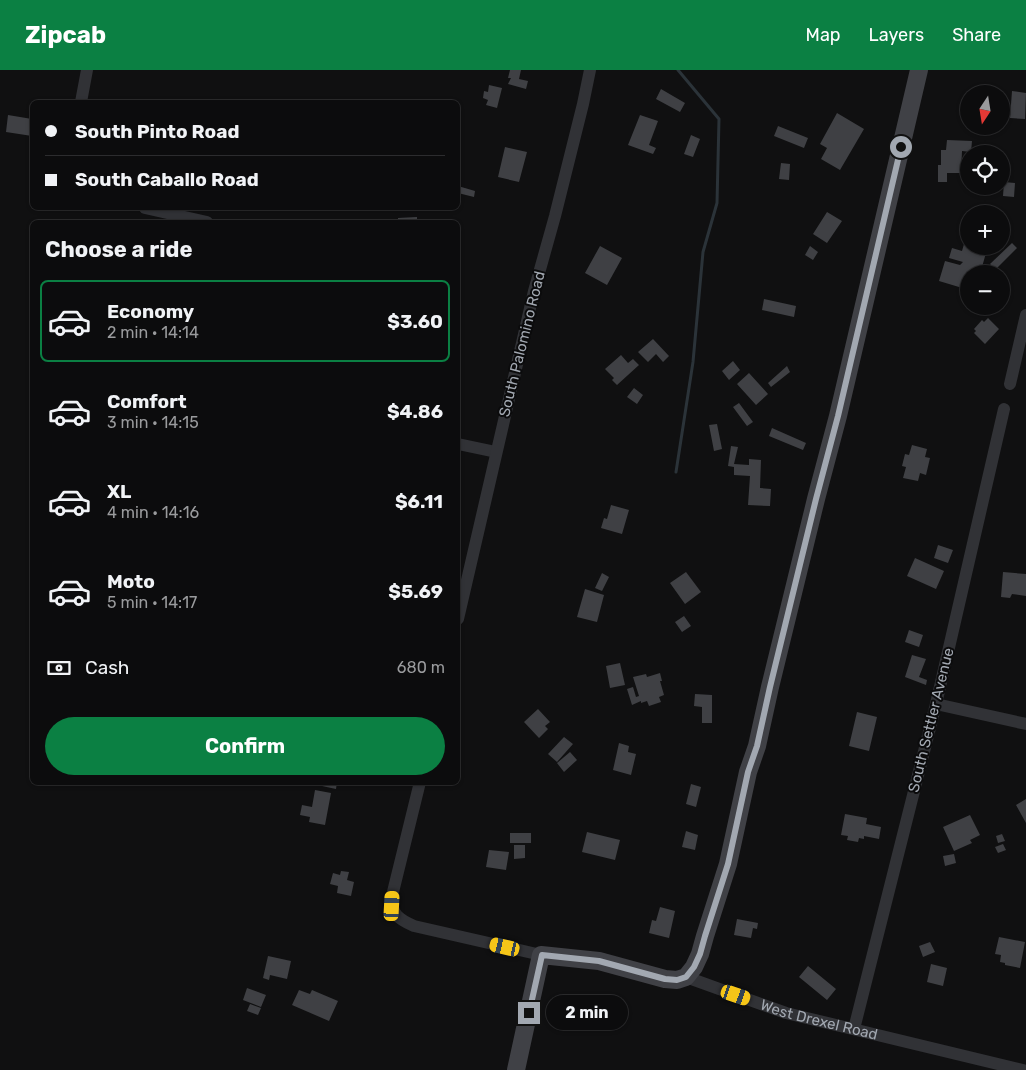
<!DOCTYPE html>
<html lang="en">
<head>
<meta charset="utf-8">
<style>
	body { margin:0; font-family:Rubik,sans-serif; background:#1a1a1b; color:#f1f3f6; height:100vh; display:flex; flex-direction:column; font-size:19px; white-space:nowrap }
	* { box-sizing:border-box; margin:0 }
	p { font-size:16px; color:#9a9b9d }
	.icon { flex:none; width:28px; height:28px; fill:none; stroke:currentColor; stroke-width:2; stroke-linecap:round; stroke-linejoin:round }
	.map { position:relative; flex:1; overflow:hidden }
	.sheet { position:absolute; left:30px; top:150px; width:430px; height:565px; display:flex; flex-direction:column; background:#0c0c0d; border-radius:8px; box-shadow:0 1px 4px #0004,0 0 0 1px #2c2c2e }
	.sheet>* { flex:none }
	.banner { position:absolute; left:30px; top:30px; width:430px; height:110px; border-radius:8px; box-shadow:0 1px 4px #0004,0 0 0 1px #2c2c2e; display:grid; align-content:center; height:110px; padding:0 15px; background:#0c0c0d }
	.needle { width:32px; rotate:192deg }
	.tools { position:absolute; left:960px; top:15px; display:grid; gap:10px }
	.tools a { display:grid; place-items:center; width:50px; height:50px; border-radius:50%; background:#0c0c0d; box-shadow:0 1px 4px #0004,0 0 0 1px #2c2c2e; font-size:25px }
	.end { position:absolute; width:22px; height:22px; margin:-11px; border:6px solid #a2a8b1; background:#111; box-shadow:0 0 0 2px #111 }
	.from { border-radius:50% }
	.bubble { position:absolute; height:35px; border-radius:18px; background:#0c0c0d; box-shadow:0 1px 4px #0004,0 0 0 1px #2c2c2e; font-size:16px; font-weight:700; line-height:35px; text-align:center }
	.car { position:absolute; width:15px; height:30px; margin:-15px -8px; border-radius:6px; box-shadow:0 0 4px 1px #0007; background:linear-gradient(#f5c518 24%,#345 0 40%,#f5c518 0 76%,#345 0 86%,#f5c518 0) }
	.banner b { display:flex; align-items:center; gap:18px; height:48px; font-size:19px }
	.banner b+b { border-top:1px solid #2c2c2e }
	.banner i { width:12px; height:12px; background:#f1f3f6 }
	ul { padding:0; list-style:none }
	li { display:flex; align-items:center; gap:15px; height:82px; margin:0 10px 8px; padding:0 5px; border:2px solid transparent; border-radius:8px }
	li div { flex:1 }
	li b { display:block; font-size:19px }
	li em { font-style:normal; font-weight:700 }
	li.current { border-color:#0b8043 }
	li>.icon { width:45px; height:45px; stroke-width:1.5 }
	h2 { padding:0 15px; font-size:22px; line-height:60px }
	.pay { display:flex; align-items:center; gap:12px; height:55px; padding:0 15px; font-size:19px }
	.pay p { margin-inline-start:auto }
	.button { display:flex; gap:10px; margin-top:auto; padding:10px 15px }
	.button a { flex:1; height:58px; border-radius:30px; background:#0b8043; color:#fff; font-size:20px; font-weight:700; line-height:58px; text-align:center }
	header { display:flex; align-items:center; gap:30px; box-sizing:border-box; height:70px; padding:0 25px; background:#0b8043; color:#fff }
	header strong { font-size:24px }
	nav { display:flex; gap:28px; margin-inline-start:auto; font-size:18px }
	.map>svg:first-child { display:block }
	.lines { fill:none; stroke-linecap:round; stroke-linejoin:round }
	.stream { stroke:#2b3339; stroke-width:3 }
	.building { fill:#3f4044 }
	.street { stroke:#313236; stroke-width:12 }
	.secondary { stroke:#404146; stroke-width:18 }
	.route { stroke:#a2a8b1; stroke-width:6 }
	.labels { text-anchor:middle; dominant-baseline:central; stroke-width:4; stroke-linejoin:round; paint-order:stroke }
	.street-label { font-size:15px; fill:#a2a8b1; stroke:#0b0b0c }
</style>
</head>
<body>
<header>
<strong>Zipcab</strong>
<nav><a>Map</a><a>Layers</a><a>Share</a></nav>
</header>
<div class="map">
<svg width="1026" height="1000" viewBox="0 0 1026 1000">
	<rect width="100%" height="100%" fill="#101011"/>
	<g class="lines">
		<path class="stream" d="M 676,402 L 693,292 L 703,182 L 717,133 L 719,49 L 678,0"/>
	</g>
	<path class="building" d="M 510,0 L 521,0 L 519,9 L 528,11 L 526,19 L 508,14 L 511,8 L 508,8 Z
		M 489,15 L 502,18 L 497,38 L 486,35 L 488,30 L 483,28 L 484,21 L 488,22 Z
		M 661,19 L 685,33 L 680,42 L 656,29 Z
		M 1012,21 L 1026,23 L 1025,49 L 1010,48 Z
		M 837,43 L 864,59 L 840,100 L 821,89 L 827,78 L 820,74 Z
		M 8,45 L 32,49 L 32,66 L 6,62 Z
		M 640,45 L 658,51 L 649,75 L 656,78 L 653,84 L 628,75 Z
		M 778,56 L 808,68 L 804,78 L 774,66 Z
		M 691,65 L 700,69 L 693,87 L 684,84 Z
		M 947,70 L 972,71 L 971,82 L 962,81 L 961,103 L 947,103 L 947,112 L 938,112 L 938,95 L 941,95 L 941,80 L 946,80 Z
		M 505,77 L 527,82 L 519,112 L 498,107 Z
		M 781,93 L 790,94 L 789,110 L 779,109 Z
		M 1004,112 L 1015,113 L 1014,127 L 1003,126 Z
		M 458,116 L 475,121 L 474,127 L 458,123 Z
		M 827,142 L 842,151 L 827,173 L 813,164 Z
		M 417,147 L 417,152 L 398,152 L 398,148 Z
		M 968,160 L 969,176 L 988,176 L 980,204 L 969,204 L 969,220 L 939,211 L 945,191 L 960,195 L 963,192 L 949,188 L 952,178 L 962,181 Z
		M 1012,173 L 1017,178 L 995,200 L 990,194 Z
		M 600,176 L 622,188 L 607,215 L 585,203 Z
		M 810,176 L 818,182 L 813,190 L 805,185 Z
		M 764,229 L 796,236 L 794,247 L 762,240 Z
		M 988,248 L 999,259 L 985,274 L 974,263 L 976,261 L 974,259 L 982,250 L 984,252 Z
		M 653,269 L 669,286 L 663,292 L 656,284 L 648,292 L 638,282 Z
		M 621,285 L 628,293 L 633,289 L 639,295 L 617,315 L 612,310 L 614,308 L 605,299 Z
		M 733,291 L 740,300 L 729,310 L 722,301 Z
		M 787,296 L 790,302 L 771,317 L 768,313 Z
		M 749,303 L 768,324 L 756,335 L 737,314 Z
		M 634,318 L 643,325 L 637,334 L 627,327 Z
		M 739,333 L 753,352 L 747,356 L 733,337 Z
		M 717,354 L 722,379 L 714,381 L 709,355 Z
		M 772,358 L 806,373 L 803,380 L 769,366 Z
		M 912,375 L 927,379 L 925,387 L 930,388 L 926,405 L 920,403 L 918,411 L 903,408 L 906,397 L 902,396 L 905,384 L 909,385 Z
		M 731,376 L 738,377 L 734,394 L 749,395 L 749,389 L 761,390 L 760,418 L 771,419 L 770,436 L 748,435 L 750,406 L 734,405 L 734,397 L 728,396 Z
		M 611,435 L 629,440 L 622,464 L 601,458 L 604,448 L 607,449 Z
		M 938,475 L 953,480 L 948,493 L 934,488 Z
		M 915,488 L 944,501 L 936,519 L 907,506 Z
		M 686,502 L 701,522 L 685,534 L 670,513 Z
		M 1003,502 L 1026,504 L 1026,526 L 1012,524 L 1010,528 L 1001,527 Z
		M 602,503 L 609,507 L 602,521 L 595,518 Z
		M 585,519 L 604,525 L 597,552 L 577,547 Z
		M 684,546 L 691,556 L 682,562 L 675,552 Z
		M 909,560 L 923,565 L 919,577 L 905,572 Z
		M 912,585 L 926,589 L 919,607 L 927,610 L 926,615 L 905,607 Z
		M 620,593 L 625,615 L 610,618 L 606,596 Z
		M 660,603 L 662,611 L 660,611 L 664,625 L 659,627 L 661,632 L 649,636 L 647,631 L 641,633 L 641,631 L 632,635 L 627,619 L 633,617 L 636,627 L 639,626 L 633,607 L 646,604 L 647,607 Z
		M 695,624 L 712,625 L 712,653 L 702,653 L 702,637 L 694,636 Z
		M 538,639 L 550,652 L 545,656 L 548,659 L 539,668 L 524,652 Z
		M 857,642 L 877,647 L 869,681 L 849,676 Z
		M 564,667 L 573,674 L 557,692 L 548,684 Z
		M 619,673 L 629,676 L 628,682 L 636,684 L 631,705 L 613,700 Z
		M 570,682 L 577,690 L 564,702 L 557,693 Z
		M 323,712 L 337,712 L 336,719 L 322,716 Z
		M 691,714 L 701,717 L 696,737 L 686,734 Z
		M 315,720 L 331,723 L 325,755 L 309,752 L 310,747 L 300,745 L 302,735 L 312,737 Z
		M 1026,729 L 1026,753 L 1016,735 Z
		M 845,744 L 867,748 L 866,754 L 881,757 L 879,769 L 864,766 L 864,769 L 859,768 L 858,772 L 847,770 L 848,766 L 841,765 Z
		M 970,745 L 980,765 L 970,770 L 972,773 L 954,781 L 943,757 Z
		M 686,761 L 698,765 L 695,780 L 682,777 Z
		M 587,762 L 620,770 L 615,790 L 582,782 Z
		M 510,763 L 531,763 L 531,773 L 510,773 Z
		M 1002,764 L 1005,771 L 998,773 L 996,766 Z
		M 1003,774 L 1006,780 L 998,783 L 995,777 Z
		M 514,775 L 525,775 L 525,788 L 514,789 Z
		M 489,780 L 509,782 L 506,800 L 486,797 Z
		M 954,784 L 956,793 L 945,796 L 943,786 Z
		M 341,801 L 349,802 L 347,810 L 354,812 L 351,826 L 337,823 L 338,816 L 330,814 L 333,803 L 340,805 Z
		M 660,837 L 675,841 L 669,868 L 649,863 L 652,850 L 656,851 Z
		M 737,849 L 758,853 L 757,859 L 753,858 L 751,868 L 734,865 Z
		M 999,867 L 1025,872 L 1020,898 L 1005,895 L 1005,893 L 1000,892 L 1001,885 L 995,884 Z
		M 930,872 L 935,882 L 923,887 L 919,876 Z
		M 268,886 L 291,891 L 287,909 L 270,905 L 269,910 L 263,908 Z
		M 931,894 L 947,898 L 943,916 L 927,912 Z
		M 808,896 L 836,919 L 827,930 L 799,907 Z
		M 247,918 L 266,925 L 261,937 L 243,930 Z
		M 299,920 L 310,924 L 312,920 L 338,931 L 329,951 L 292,935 Z
		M 250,934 L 261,938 L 258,945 L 247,941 Z"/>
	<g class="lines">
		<g class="street">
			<path d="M 81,32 L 87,0"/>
			<path d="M 145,138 L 207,152"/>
			<path d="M 1010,314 L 1026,245"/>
			<path d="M 458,374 L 496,382"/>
			<path d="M 458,549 L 534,221 L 555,146 L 583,34 L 590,0"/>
			<path d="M 936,634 L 1026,654"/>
			<path d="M 420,712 L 392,826 C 391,844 398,849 414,856 L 541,885"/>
			<path id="s1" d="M 686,907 L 786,943 L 1023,1000"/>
			<path d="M 854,959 L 936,634 L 1004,339"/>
		</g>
		<path class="secondary" d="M 516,1000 L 541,885 L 599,891 L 665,909 L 677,910 L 686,907 L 694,897 L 700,884 L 705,866 L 728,794 L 748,702 L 757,676 L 770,617 L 816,429 L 838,346 L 919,0"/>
	</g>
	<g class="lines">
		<path class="route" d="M 529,943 L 542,885 L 599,891 L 665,909 L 677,910 L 686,907 L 694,897 L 700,884 L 705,866 L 728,794 L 748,702 L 757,676 L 770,617 L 816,429 L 838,346 L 901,77"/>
	</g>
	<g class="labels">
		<g class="street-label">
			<text transform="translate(522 274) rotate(-76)">South Palomino Road</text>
			<text transform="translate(931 650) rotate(-76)">South Settler Avenue</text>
			<text stroke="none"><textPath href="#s1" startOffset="140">West Drexel Road</textPath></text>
		</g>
	</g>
</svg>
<div class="tools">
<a><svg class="needle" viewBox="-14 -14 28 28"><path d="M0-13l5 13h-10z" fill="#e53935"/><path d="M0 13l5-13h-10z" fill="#9a9b9d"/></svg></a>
<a><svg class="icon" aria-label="locate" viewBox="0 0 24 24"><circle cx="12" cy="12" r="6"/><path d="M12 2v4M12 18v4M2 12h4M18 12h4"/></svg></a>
<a>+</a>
<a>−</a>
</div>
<i class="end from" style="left:901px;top:77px"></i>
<i class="end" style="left:529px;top:943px"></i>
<div class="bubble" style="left:546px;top:925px;width:82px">2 min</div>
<i class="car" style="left:392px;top:836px;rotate:3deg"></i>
<i class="car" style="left:505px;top:877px;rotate:283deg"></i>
<i class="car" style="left:736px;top:925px;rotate:109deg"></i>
<div class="banner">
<b><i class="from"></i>South Pinto Road</b>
<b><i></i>South Caballo Road</b>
</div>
<section class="sheet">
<h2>Choose a ride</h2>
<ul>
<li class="current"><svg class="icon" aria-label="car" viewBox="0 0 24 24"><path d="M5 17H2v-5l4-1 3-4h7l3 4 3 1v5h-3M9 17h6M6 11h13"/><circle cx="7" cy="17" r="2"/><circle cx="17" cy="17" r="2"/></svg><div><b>Economy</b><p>2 min · 14:14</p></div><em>$3.60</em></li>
<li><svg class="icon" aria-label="car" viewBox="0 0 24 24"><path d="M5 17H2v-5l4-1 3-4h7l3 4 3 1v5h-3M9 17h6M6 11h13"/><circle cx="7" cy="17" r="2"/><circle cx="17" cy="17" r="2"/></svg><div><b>Comfort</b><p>3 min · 14:15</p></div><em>$4.86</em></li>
<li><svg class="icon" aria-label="car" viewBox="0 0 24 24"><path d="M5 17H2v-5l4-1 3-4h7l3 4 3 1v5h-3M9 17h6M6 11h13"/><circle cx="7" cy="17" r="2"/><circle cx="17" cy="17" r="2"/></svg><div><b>XL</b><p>4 min · 14:16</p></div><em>$6.11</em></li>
<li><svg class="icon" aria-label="car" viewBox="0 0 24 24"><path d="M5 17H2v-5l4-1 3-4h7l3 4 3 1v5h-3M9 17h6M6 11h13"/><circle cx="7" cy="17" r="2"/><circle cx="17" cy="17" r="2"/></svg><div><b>Moto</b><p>5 min · 14:17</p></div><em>$5.69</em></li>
</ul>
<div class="pay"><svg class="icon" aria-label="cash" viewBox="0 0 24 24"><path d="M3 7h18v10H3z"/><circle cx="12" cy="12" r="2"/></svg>Cash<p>680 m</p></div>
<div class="button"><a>Confirm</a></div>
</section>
</div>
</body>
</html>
